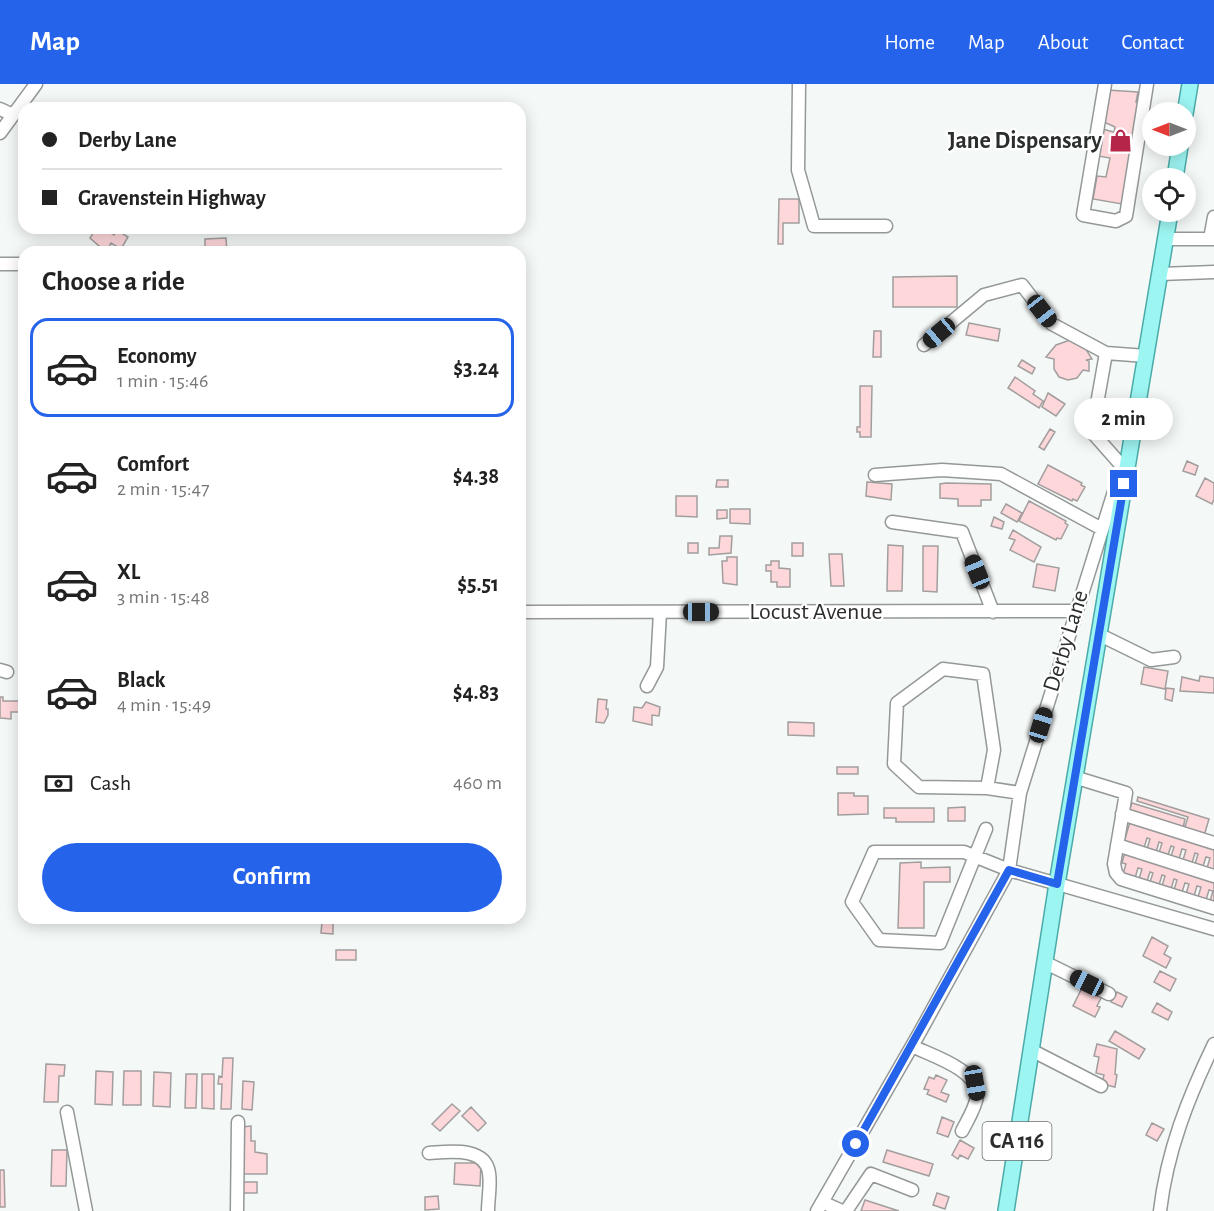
<!DOCTYPE html>
<html lang="en">
<head>
<meta charset="utf-8">
<style>
	body { margin:0; font-family:"Alegreya Sans",sans-serif; background:#f2f2f2; color:#222; height:100vh; display:flex; flex-direction:column; font-size:22px; white-space:nowrap }
	* { box-sizing:border-box; margin:0 }
	p { font-size:20px; color:#767676 }
	.icon { flex:none; width:33px; height:33px; fill:none; stroke:currentColor; stroke-width:2; stroke-linecap:round; stroke-linejoin:round }
	.map { position:relative; flex:1; overflow:hidden }
	.details { position:absolute; left:18px; top:162px; width:508px; height:678px; display:flex; flex-direction:column; background:#fff; border-radius:18px; box-shadow:0 3px 15px #0003 }
	.details>* { flex:none }
	.guide { position:absolute; left:18px; top:18px; width:508px; height:132px; border-radius:18px; box-shadow:0 3px 15px #0003; display:grid; align-content:center; height:132px; padding:0 24px; background:#fff }
	.needle { width:39px; rotate:270deg }
	.fabs { position:absolute; left:1142px; top:18px; display:grid; gap:12px }
	.fabs a { display:grid; place-items:center; width:54px; height:54px; border-radius:50%; background:#fff; box-shadow:0 3px 15px #0003; font-size:30px }
	.end { position:absolute; width:27px; height:27px; margin:-14px; border:8px solid #2563eb; background:#fff; box-shadow:0 0 0 3px #fff }
	.from { border-radius:50% }
	.bubble { position:absolute; height:42px; border-radius:21px; background:#fff; box-shadow:0 3px 15px #0003; font-size:20px; font-weight:600; line-height:42px; text-align:center }
	.car { position:absolute; width:18px; height:36px; margin:-18px -9px; border-radius:8px; box-shadow:0 0 4px 2px #0007; background:linear-gradient(#222 24%,#8ab4d8 0 40%,#222 0 76%,#8ab4d8 0 86%,#222 0) }
	.guide b { display:flex; align-items:center; gap:21px; height:57px; font-size:22px }
	.guide b+b { border-top:2px solid #e0e0e0 }
	.guide i { width:15px; height:15px; background:#222 }
	ul { padding:0; list-style:none }
	li { display:flex; align-items:center; gap:18px; height:99px; margin:0 12px 9px; padding:0 12px; border:3px solid transparent; border-radius:18px }
	li div { flex:1 }
	li b { display:block; font-size:22px }
	li em { font-style:normal; font-weight:600 }
	li.current { border-color:#2563eb }
	li>.icon { width:54px; height:54px; stroke-width:1.5 }
	h2 { padding:0 24px; font-size:27px; line-height:72px }
	.pay { display:flex; align-items:center; gap:15px; height:66px; padding:0 24px; font-size:22px }
	.pay p { margin-inline-start:auto }
	.action { display:flex; gap:12px; margin-top:auto; padding:12px 24px }
	.action a { flex:1; height:69px; border-radius:36px; background:#2563eb; color:#fff; font-size:24px; font-weight:600; line-height:69px; text-align:center }
	header { display:flex; align-items:center; gap:36px; box-sizing:border-box; height:84px; padding:0 30px; background:#2563eb; color:#fff }
	header strong { font-size:28px }
	nav { display:flex; gap:33px; margin-inline-start:auto; font-size:21px }
	.map>svg:first-child { display:block }
	.building { fill:#fdd7da; stroke:#a29e9e; stroke-width:1.5 }
	.lines { fill:none; stroke-linecap:round; stroke-linejoin:round }
	.minor-casing { stroke:#949897; stroke-width:15 }
	.major-casing { stroke:#4baba8; stroke-width:18 }
	.minor { stroke:#fff; stroke-width:12 }
	.major { stroke:#9df5f2; stroke-width:15 }
	.route { stroke:#2563eb; stroke-width:8 }
	.labels { text-anchor:middle; dominant-baseline:central; stroke-width:4.5; stroke-linejoin:round; paint-order:stroke }
	.shield { fill:#fff; stroke:#6b6d6d; stroke-width:1.5 }
	.shield-label { font-size:22px; font-weight:bold; fill:#2c2e2e }
	.poi-label { font-size:24px; font-weight:bold; fill:#2c2e2e; stroke:#fff; text-anchor:end }
	.street-label { font-size:24px; fill:#2c2e2e; stroke:#fff }
</style>
</head>
<body>
<header>
<strong>Map</strong>
<nav><a>Home</a><a>Map</a><a>About</a><a>Contact</a></nav>
</header>
<div class="map">
<svg width="1214" height="1127" viewBox="0 0 1214 1127">
	<rect width="100%" height="100%" fill="#f4f8f7"/>
	<path class="building" d="M 1107,6 L 1138,8 L 1136,18 L 1139,18 L 1122,120 L 1093,115 L 1097,92 L 1106,93 L 1110,74 L 1098,72 L 1102,45 L 1114,48 L 1115,43 L 1104,38 Z
		M 779,115 L 799,115 L 799,139 L 783,139 L 783,160 L 778,160 Z
		M 96,144 L 103,144 L 114,151 L 117,146 L 128,153 L 121,165 L 111,159 L 106,168 L 90,154 Z
		M 226,154 L 227,168 L 205,168 L 205,155 Z
		M 957,192 L 957,223 L 893,223 L 893,193 Z
		M 969,239 L 1000,245 L 998,257 L 966,251 Z
		M 874,247 L 881,247 L 881,273 L 873,273 Z
		M 1070,256 L 1084,262 L 1092,275 L 1086,276 L 1089,277 L 1089,287 L 1083,286 L 1077,294 L 1068,296 L 1059,293 L 1054,285 L 1054,275 L 1046,273 L 1056,261 Z
		M 1022,276 L 1035,284 L 1032,290 L 1018,282 Z
		M 1015,293 L 1035,307 L 1033,310 L 1043,317 L 1039,324 L 1008,304 Z
		M 860,302 L 872,302 L 871,353 L 860,353 L 860,348 L 857,348 L 857,343 L 860,343 Z
		M 1048,309 L 1065,320 L 1056,332 L 1042,323 Z
		M 1050,345 L 1055,348 L 1044,366 L 1039,363 Z
		M 1187,377 L 1198,382 L 1195,391 L 1183,387 Z
		M 1048,381 L 1082,399 L 1081,401 L 1085,403 L 1077,417 L 1073,415 L 1072,417 L 1038,400 Z
		M 1205,394 L 1214,399 L 1214,415 L 1212,420 L 1196,412 Z
		M 717,396 L 728,396 L 728,403 L 716,403 Z
		M 867,398 L 892,400 L 891,416 L 866,412 Z
		M 946,399 L 991,400 L 991,416 L 981,416 L 981,422 L 958,422 L 958,415 L 940,414 L 940,400 Z
		M 676,412 L 697,412 L 697,433 L 676,432 Z
		M 1029,417 L 1066,437 L 1065,439 L 1068,441 L 1061,455 L 1057,454 L 1056,456 L 1019,437 Z
		M 1006,420 L 1022,429 L 1017,438 L 1001,429 Z
		M 730,425 L 750,425 L 750,440 L 730,439 Z
		M 717,426 L 727,426 L 727,434 L 717,435 Z
		M 994,433 L 1004,438 L 1002,445 L 991,442 Z
		M 1013,446 L 1041,463 L 1034,478 L 1010,466 L 1015,456 L 1009,454 Z
		M 720,452 L 732,452 L 731,469 L 709,471 L 709,464 L 719,464 Z
		M 688,459 L 698,459 L 698,469 L 688,469 Z
		M 792,459 L 803,459 L 803,472 L 792,472 Z
		M 888,461 L 903,462 L 902,507 L 887,507 Z
		M 923,462 L 938,462 L 937,508 L 923,507 Z
		M 829,470 L 842,470 L 844,502 L 831,502 Z
		M 727,473 L 737,473 L 737,501 L 723,499 L 722,477 L 727,477 Z
		M 771,477 L 779,477 L 779,484 L 790,485 L 790,503 L 777,503 L 777,498 L 771,498 L 771,487 L 766,487 L 766,481 L 771,481 Z
		M 1037,480 L 1059,484 L 1055,507 L 1033,503 Z
		M 1144,583 L 1168,587 L 1165,605 L 1141,600 Z
		M 1200,592 L 1214,594 L 1214,609 L 1180,607 L 1182,593 L 1199,597 Z
		M 1166,604 L 1174,605 L 1172,617 L 1165,615 Z
		M 0,613 L 3,613 L 3,617 L 24,617 L 24,628 L 11,628 L 11,635 L 0,634 Z
		M 598,615 L 607,616 L 606,625 L 608,625 L 608,631 L 604,639 L 596,638 Z
		M 646,618 L 660,623 L 659,632 L 652,631 L 652,641 L 633,637 L 634,623 L 642,624 Z
		M 788,638 L 814,639 L 814,652 L 788,651 Z
		M 837,683 L 858,683 L 858,690 L 837,690 Z
		M 838,709 L 854,709 L 854,712 L 868,712 L 868,730 L 838,731 Z
		M 1138,713 L 1209,735 L 1204,752 L 1184,746 L 1188,733 L 1137,717 Z
		M 1132,719 L 1185,735 L 1183,744 L 1129,727 Z
		M 965,723 L 965,737 L 948,737 L 948,724 Z
		M 884,724 L 934,724 L 934,738 L 896,738 L 896,734 L 884,734 Z
		M 1130,738 L 1214,764 L 1214,786 L 1207,784 L 1210,774 L 1206,773 L 1203,782 L 1195,780 L 1198,770 L 1195,769 L 1192,779 L 1183,776 L 1186,766 L 1182,765 L 1179,775 L 1171,772 L 1174,763 L 1171,762 L 1168,771 L 1159,769 L 1162,759 L 1159,758 L 1156,768 L 1147,765 L 1150,755 L 1147,754 L 1144,764 L 1124,758 Z
		M 1125,768 L 1214,796 L 1214,818 L 1210,817 L 1213,807 L 1209,806 L 1206,816 L 1198,813 L 1201,803 L 1197,802 L 1194,812 L 1186,810 L 1189,800 L 1185,799 L 1182,808 L 1174,806 L 1177,796 L 1174,795 L 1171,805 L 1162,802 L 1165,792 L 1162,791 L 1159,801 L 1150,798 L 1153,789 L 1150,788 L 1147,797 L 1139,795 L 1142,785 L 1138,784 L 1135,794 L 1123,790 L 1126,780 L 1122,779 Z
		M 921,778 L 921,784 L 950,783 L 950,798 L 924,798 L 924,844 L 898,844 L 900,779 Z
		M 322,837 L 333,838 L 333,850 L 321,849 Z
		M 1152,853 L 1168,862 L 1164,870 L 1171,874 L 1166,884 L 1143,872 Z
		M 336,866 L 356,866 L 356,876 L 336,876 Z
		M 1160,887 L 1176,895 L 1170,907 L 1154,898 Z
		M 1084,900 L 1103,910 L 1097,922 L 1100,923 L 1095,933 L 1073,922 Z
		M 1117,908 L 1127,913 L 1122,923 L 1111,918 Z
		M 1157,919 L 1172,928 L 1168,936 L 1152,928 Z
		M 1115,947 L 1145,965 L 1139,975 L 1109,957 Z
		M 1097,960 L 1117,965 L 1115,990 L 1117,991 L 1115,1003 L 1102,1000 L 1104,991 L 1096,989 L 1099,973 L 1094,972 Z
		M 223,974 L 233,974 L 231,1025 L 221,1025 L 222,1000 L 218,1000 L 219,992 L 222,993 Z
		M 46,980 L 65,981 L 64,992 L 59,992 L 58,1018 L 44,1018 Z
		M 96,987 L 113,988 L 112,1021 L 95,1020 Z
		M 124,987 L 141,987 L 141,1021 L 123,1021 Z
		M 154,988 L 171,989 L 170,1023 L 153,1022 Z
		M 186,990 L 197,990 L 196,1024 L 185,1024 Z
		M 202,990 L 214,990 L 214,1025 L 202,1024 Z
		M 936,991 L 947,996 L 941,1008 L 949,1011 L 946,1018 L 927,1010 L 929,1006 L 924,1005 L 929,993 L 934,995 Z
		M 243,997 L 254,998 L 252,1026 L 242,1025 Z
		M 452,1020 L 460,1027 L 440,1047 L 432,1040 Z
		M 471,1023 L 486,1039 L 478,1047 L 462,1032 Z
		M 942,1033 L 954,1038 L 948,1053 L 937,1049 Z
		M 1152,1039 L 1164,1045 L 1157,1057 L 1146,1051 Z
		M 251,1042 L 251,1057 L 255,1057 L 255,1068 L 267,1070 L 267,1090 L 243,1090 L 242,1043 Z
		M 960,1056 L 974,1064 L 968,1075 L 960,1071 L 958,1075 L 952,1071 Z
		M 52,1066 L 67,1066 L 66,1102 L 51,1102 Z
		M 887,1066 L 933,1080 L 929,1092 L 883,1078 Z
		M 455,1079 L 481,1079 L 480,1102 L 454,1100 Z
		M 0,1086 L 4,1086 L 5,1123 L 0,1123 Z
		M 243,1098 L 257,1098 L 257,1109 L 243,1109 Z
		M 937,1109 L 949,1113 L 945,1125 L 933,1121 Z
		M 438,1112 L 439,1125 L 425,1126 L 425,1113 Z
		M 865,1116 L 899,1127 L 861,1127 Z"/>
	<g class="lines">
		<defs>
			<path id="minor" d="M 799,0 L 798,86 L 814,142 L 886,142
				M 1105,0 L 1083,131 L 1116,137 L 1126,132 L 1147,0
				M 0,25 L 13,31
				M 0,49 L 36,0
				M 1165,155 L 1214,155
				M 1210,155 L 1214,133
				M 0,180 L 24,180
				M 1160,190 L 1214,188
				M 924,261 L 984,211 L 1022,201 L 1052,240 L 1106,269
				M 1122,382 L 1092,348 L 1106,269 L 1146,272
				M 875,391 L 942,386 L 1001,390 L 1102,445
				M 892,438 L 962,448 L 993,528
				M 520,528 L 1075,527
				M 1098,550 L 1151,576 L 1174,573
				M 0,586 L 7,588
				M 647,602 L 657,583 L 660,528
				M 1074,693 L 1126,709 L 1114,780 L 1116,789 L 1121,795 L 1214,824
				M 987,704 L 994,666 L 983,590 L 943,585 L 897,619 L 894,680 L 919,703 L 987,704 L 1020,709
				M 1122,730 L 1214,759
				M 986,745 L 940,859 L 879,856 L 852,818 L 874,768 L 964,768 L 1009,786 L 1214,845
				M 1117,761 L 1214,792
				M 1044,878 L 1109,910
				M 912,962 C 930,971 980,986 977,1012 C 976,1023 967,1037 962,1047
				M 1031,966 L 1101,1002
				M 67,1028 L 86,1127
				M 429,1069 C 448,1068 485,1062 489,1089 C 491,1101 488,1115 488,1127
				M 822,1118 L 842,1127
				M 237,1127 L 238,1038
				M 817,1127 L 920,948 L 1009,786 L 1020,709 L 1122,382
				M 846,1127 L 871,1090 L 912,1106
				M 1160,1127 C 1167,1067 1188,1014 1214,960"/>
			<path id="major" d="M 1185,30 L 1190,0
				M 1175,94 L 1180,62
				M 1006,1127 L 1057,800 L 1170,128"/>
		</defs>
		<use href="#minor" class="minor-casing"/>
		<use href="#major" class="major-casing"/>
		<use href="#minor" class="minor"/>
		<use href="#major" class="major"/>
	</g>
	<g class="lines">
		<path class="route" d="M 856,1060 L 1009,786 L 1057,800 L 1124,400"/>
	</g>
	<defs>
		<symbol id="shop-bare" viewBox="-9 -9 18 18"><path d="M-5-2.5h2.3a2.7 3.5 0 0 1 5.4 0H5L5.5 6h-11ZM-1.5-2.5h3a1.5 2.3 0 0 0-3 0Z" fill="#b52449" stroke="#fff" stroke-width="2.5" paint-order="stroke"/></symbol>
	</defs>
	<g fill-rule="evenodd">
		<use href="#shop-bare" x="1104" y="40" width="33" height="33"/>
	</g>
	<g class="labels">
		<rect class="shield" x="982.5" y="1038" width="69" height="38" rx="4.5"/>
		<g class="shield-label">
			<text x="1017" y="1057">CA 116</text>
		</g>
		<g class="poi-label">
			<text x="1102" y="57">Jane Dispensary</text>
		</g>
		<g class="street-label">
			<text x="816" y="528">Locust Avenue</text>
			<text transform="translate(1066 557) rotate(-73)">Derby Lane</text>
		</g>
	</g>
</svg>
<div class="fabs">
<a><svg class="needle" viewBox="-14 -14 28 28"><path d="M0-13l5 13h-10z" fill="#e53935"/><path d="M0 13l5-13h-10z" fill="#767676"/></svg></a>
<a><svg class="icon" aria-label="locate" viewBox="0 0 24 24"><circle cx="12" cy="12" r="6"/><path d="M12 2v4M12 18v4M2 12h4M18 12h4"/></svg></a>
</div>
<i class="end from" style="left:856px;top:1060px"></i>
<i class="end" style="left:1124px;top:400px"></i>
<div class="bubble" style="left:1074px;top:314px;width:99px">2 min</div>
<i class="car" style="left:1042px;top:227px;rotate:142deg"></i>
<i class="car" style="left:939px;top:249px;rotate:230deg"></i>
<i class="car" style="left:977px;top:488px;rotate:338deg"></i>
<i class="car" style="left:701px;top:528px;rotate:90deg"></i>
<i class="car" style="left:1041px;top:641px;rotate:17deg"></i>
<i class="car" style="left:1087px;top:899px;rotate:296deg"></i>
<i class="car" style="left:975px;top:999px;rotate:170deg"></i>
<div class="guide">
<b><i class="from"></i>Derby Lane</b>
<b><i></i>Gravenstein Highway</b>
</div>
<section class="details">
<h2>Choose a ride</h2>
<ul>
<li class="current"><svg class="icon" aria-label="car" viewBox="0 0 24 24"><path d="M5 17H2v-5l4-1 3-4h7l3 4 3 1v5h-3M9 17h6M6 11h13"/><circle cx="7" cy="17" r="2"/><circle cx="17" cy="17" r="2"/></svg><div><b>Economy</b><p>1 min · 15:46</p></div><em>$3.24</em></li>
<li><svg class="icon" aria-label="car" viewBox="0 0 24 24"><path d="M5 17H2v-5l4-1 3-4h7l3 4 3 1v5h-3M9 17h6M6 11h13"/><circle cx="7" cy="17" r="2"/><circle cx="17" cy="17" r="2"/></svg><div><b>Comfort</b><p>2 min · 15:47</p></div><em>$4.38</em></li>
<li><svg class="icon" aria-label="car" viewBox="0 0 24 24"><path d="M5 17H2v-5l4-1 3-4h7l3 4 3 1v5h-3M9 17h6M6 11h13"/><circle cx="7" cy="17" r="2"/><circle cx="17" cy="17" r="2"/></svg><div><b>XL</b><p>3 min · 15:48</p></div><em>$5.51</em></li>
<li><svg class="icon" aria-label="car" viewBox="0 0 24 24"><path d="M5 17H2v-5l4-1 3-4h7l3 4 3 1v5h-3M9 17h6M6 11h13"/><circle cx="7" cy="17" r="2"/><circle cx="17" cy="17" r="2"/></svg><div><b>Black</b><p>4 min · 15:49</p></div><em>$4.83</em></li>
</ul>
<div class="pay"><svg class="icon" aria-label="cash" viewBox="0 0 24 24"><path d="M3 7h18v10H3z"/><circle cx="12" cy="12" r="2"/></svg>Cash<p>460 m</p></div>
<div class="action"><a>Confirm</a></div>
</section>
</div>
</body>
</html>
